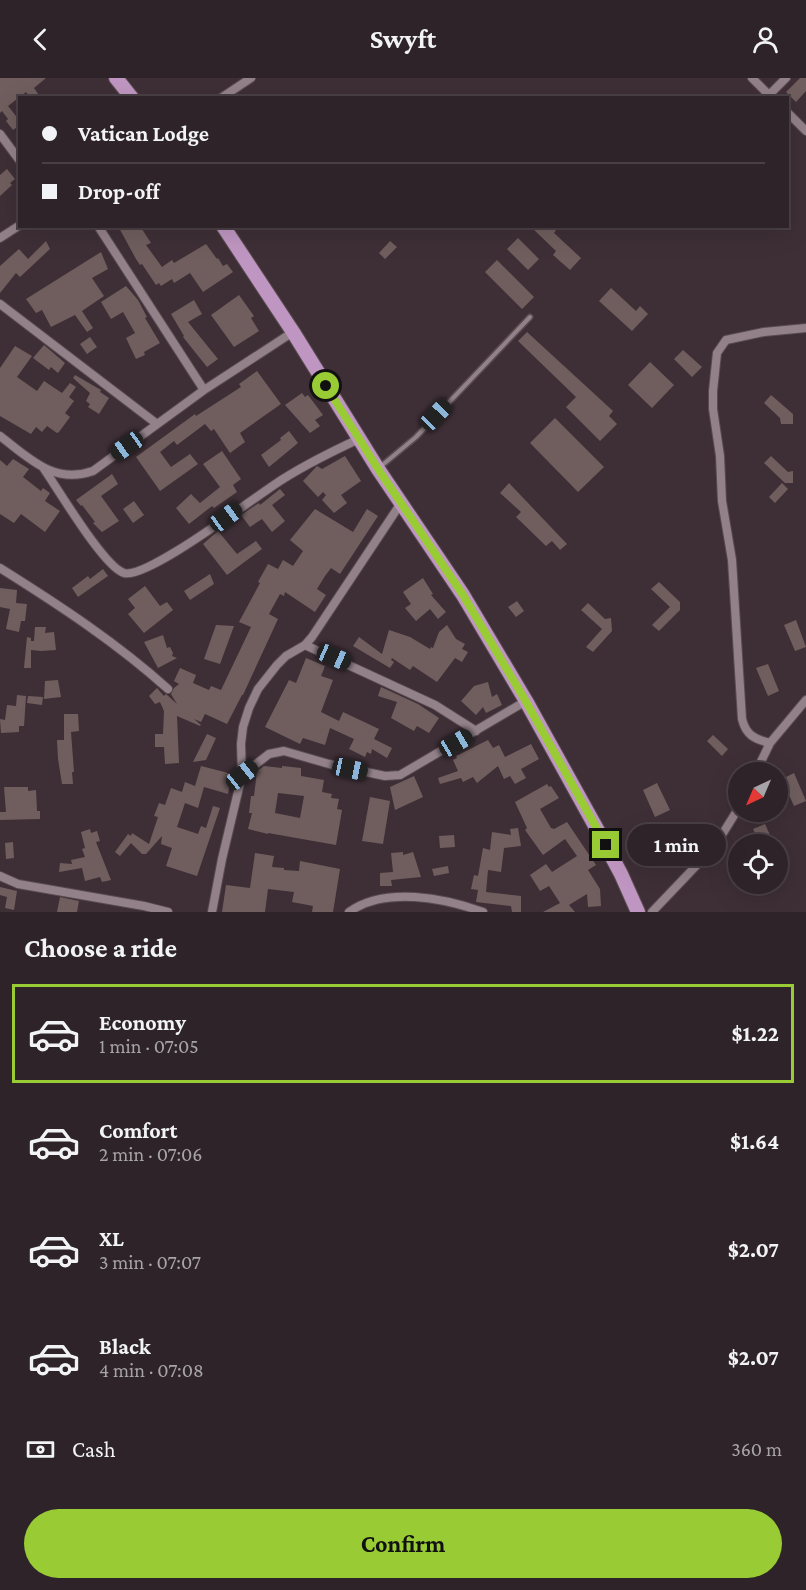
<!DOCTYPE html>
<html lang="en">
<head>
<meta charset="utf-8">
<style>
	body { margin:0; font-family:"Crimson Pro",serif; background:#3a2f34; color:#f1f3f6; height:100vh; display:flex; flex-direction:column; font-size:22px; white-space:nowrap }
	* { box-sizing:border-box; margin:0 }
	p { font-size:20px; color:#a7a4a8 }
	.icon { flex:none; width:33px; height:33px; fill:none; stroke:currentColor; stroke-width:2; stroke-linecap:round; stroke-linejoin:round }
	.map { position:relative; height:834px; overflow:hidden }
	.panel { display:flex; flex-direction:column; background:#2e2328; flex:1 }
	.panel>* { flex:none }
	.hud { position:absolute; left:18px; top:18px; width:771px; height:132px; border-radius:0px; box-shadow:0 6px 24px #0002,0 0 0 2px #494045; display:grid; align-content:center; height:132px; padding:0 24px; background:#2e2328 }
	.needle { width:39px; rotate:224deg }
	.tools { position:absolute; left:728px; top:684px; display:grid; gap:12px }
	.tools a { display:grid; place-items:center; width:60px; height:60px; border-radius:50%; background:#2e2328; box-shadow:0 6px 24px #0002,0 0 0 2px #494045; font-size:30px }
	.end { position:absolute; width:27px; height:27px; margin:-14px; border:8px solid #99cb35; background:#111; box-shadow:0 0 0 3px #111 }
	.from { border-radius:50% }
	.bubble { position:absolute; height:42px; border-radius:21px; background:#2e2328; box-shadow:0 6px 24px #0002,0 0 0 2px #494045; font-size:20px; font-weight:700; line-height:42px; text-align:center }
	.car { position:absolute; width:18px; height:36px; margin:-18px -9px; border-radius:8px; box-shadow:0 0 4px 2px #0007; background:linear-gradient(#222 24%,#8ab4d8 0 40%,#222 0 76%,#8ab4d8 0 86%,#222 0) }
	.hud b { display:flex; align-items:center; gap:21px; height:57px; font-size:22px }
	.hud b+b { border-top:2px solid #494045 }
	.hud i { width:15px; height:15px; background:#f1f3f6 }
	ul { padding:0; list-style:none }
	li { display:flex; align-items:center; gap:18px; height:99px; margin:0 12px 9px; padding:0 12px; border:3px solid transparent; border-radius:0px }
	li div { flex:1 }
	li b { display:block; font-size:22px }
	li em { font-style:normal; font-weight:700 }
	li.on { border-color:#99cb35 }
	li>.icon { width:54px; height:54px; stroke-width:1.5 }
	h2 { padding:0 24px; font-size:27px; line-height:72px }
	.pay { display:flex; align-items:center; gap:15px; height:66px; padding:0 24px; font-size:22px }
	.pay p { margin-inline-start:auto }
	.primary-button { display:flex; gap:12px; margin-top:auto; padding:12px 24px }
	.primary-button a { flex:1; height:69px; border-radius:36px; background:#99cb35; color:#111; font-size:24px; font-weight:700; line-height:69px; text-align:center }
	header { display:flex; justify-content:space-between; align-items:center; height:78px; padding:0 24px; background:#2e2328; font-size:27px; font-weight:700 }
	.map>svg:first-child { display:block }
	.building { fill:#705e5e; fill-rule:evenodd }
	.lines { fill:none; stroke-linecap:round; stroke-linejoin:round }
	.service-casing { stroke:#594c51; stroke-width:7 }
	.minor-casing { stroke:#594c51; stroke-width:10 }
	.trunk-casing { stroke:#594c51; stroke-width:16 }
	.service { stroke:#938189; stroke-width:4 }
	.minor { stroke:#938189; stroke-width:8 }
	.trunk { stroke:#bf96c1; stroke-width:14 }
	.route { stroke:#99cb35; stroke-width:8 }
</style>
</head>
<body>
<header><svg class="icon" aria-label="back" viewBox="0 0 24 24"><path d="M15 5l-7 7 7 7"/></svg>Swyft<svg class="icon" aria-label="person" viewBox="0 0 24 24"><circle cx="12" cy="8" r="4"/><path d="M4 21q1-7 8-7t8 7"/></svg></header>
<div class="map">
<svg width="806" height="834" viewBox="0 0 806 834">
	<rect width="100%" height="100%" fill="#3e2f36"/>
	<path class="building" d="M 0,0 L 46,0 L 34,10 L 41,20 L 30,20 L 26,14 L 8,28 L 20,43 L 20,47 L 13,52 L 6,43 L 8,41 L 2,33 L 0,35 Z
		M 800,0 L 806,0 L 806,13 L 796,24 L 786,14 Z
		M 7,91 L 15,101 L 10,105 L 12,107 L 0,118 L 0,97 Z
		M 118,148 L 140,148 L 151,165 L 146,167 L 162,189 L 172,182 L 174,185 L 206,166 L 217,181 L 218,180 L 223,188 L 227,186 L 233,194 L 203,214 L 190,195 L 174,205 L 172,201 L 161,208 L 159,205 L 156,207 L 142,186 L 140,187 L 136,181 Z
		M 530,148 L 552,148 L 556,152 L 554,155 L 581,180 L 570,192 L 553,177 L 556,173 Z
		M 518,160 L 539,181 L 528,192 L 507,171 Z
		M 46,163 L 50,171 L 20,199 L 16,195 L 0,215 L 0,188 L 19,171 L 28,181 Z
		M 390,163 L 397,169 L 385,181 L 379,175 Z
		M 101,174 L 108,191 L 92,200 L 104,218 L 82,233 L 93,250 L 87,254 L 75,237 L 51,249 L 42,232 L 36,235 L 26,221 Z
		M 497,182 L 534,219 L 522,231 L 485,194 Z
		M 126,208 L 138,222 L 147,239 L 145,240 L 160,265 L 144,274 L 145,277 L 136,281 L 126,260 L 135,255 L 123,234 L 111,241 L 101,224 Z
		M 611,210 L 636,233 L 640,228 L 648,236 L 632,253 L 599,223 Z
		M 239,217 L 254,238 L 251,240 L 259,253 L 234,269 L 211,237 Z
		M 194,222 L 202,236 L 188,244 L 218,281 L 207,289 L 183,259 L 184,258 L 171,236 Z
		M 527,254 L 613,333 L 609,338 L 617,346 L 600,363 L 566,329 L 576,319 L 518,263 Z
		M 90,259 L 97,269 L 87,276 L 80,266 Z
		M 44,267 L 65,285 L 58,295 L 51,289 L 49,292 L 33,280 Z
		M 15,268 L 32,278 L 17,299 L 37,313 L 44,303 L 62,315 L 70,305 L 76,309 L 69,319 L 74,323 L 65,335 L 70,339 L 59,354 L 57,355 L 47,348 L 42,354 L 36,349 L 31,356 L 0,338 L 0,290 Z
		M 683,272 L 702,289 L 692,299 L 674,281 Z
		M 650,284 L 674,307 L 652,330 L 628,307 Z
		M 257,293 L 281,326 L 240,355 L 245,364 L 230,375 L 214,351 L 211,353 L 205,346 L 177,367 L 174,363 L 160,374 L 171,389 L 190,376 L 198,386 L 160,413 L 136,379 L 195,336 L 196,338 L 241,309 L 239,306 Z
		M 75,297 L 101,312 L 100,314 L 109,320 L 99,336 L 88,329 L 90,326 L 86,323 L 90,315 L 73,300 Z
		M 302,315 L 305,319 L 308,317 L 323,337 L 315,342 L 320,348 L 310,355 L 285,327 Z
		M 771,317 L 793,336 L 793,346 L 781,346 L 780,340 L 764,325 Z
		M 555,340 L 604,389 L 578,414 L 530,365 Z
		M 289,353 L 298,365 L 269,389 L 261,377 L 281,362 L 280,360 Z
		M 222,373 L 241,401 L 233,407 L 237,414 L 214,430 L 212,428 L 189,446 L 176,430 L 191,416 L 200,425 L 220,409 L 203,386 Z
		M 345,378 L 361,403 L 341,417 L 347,425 L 334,435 L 322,422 L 326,417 L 323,414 L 318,419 L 303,403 L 317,388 L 322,391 Z
		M 771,378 L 788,394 L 793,393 L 793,405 L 785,405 L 764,385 Z
		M 13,381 L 29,391 L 23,399 L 41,413 L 43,410 L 50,415 L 45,423 L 60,433 L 45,454 L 21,436 L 14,445 L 0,436 L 0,382 L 7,388 Z
		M 112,396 L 118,406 L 101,418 L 119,443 L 102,454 L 93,445 L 95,444 L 82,427 L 81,428 L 76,422 Z
		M 509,405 L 567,466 L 560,472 L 552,463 L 546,468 L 516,439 L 521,434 L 500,415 Z
		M 782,405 L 788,411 L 775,425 L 769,419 Z
		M 280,411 L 285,417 L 272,427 L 285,443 L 272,454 L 262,441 L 250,449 L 241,437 L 259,425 L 260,427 Z
		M 134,423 L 144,437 L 133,445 L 123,431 Z
		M 315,431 L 353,454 L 367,431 L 378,438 L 340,496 L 331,490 L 325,498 L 317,511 L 326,517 L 315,534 L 285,514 L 284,518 L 280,516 L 269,536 L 278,541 L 243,617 L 242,617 L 227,646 L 205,636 L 201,644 L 194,641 L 201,647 L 200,648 L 177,638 L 179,685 L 165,686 L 164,669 L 155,669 L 155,656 L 163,656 L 164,633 L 160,624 L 155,626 L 149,618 L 157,610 L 164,618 L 166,616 L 177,626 L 171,616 L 174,610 L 179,606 L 174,603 L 180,590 L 196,597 L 193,605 L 209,612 L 211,608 L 221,612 L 251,549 L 239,544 L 260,505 L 258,504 L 268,486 L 278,491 L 283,482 L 293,488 L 303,473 L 290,462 Z
		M 218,453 L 237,476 L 256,463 L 262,471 L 227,497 L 203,466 Z
		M 103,491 L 108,498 L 78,519 L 72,510 L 88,498 L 90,501 Z
		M 210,496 L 214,506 L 190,522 L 184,513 Z
		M 423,500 L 433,516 L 431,517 L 446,534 L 438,541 L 430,531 L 416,543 L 405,530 L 411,526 L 403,514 Z
		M 659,504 L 680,524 L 680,532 L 659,553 L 652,547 L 670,529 L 651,511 Z
		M 145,508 L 160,528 L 167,524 L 173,532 L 144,555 L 128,536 L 135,530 L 128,521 Z
		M 0,510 L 17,512 L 16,525 L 27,526 L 25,543 L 21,543 L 19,554 L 6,551 L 10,531 L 0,529 Z
		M 517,523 L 524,533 L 516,539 L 508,529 Z
		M 588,525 L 605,541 L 611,540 L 612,553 L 593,574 L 586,569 L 602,551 L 581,532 Z
		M 796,542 L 806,569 L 795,573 L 784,547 Z
		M 216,547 L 234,548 L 220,586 L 204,581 Z
		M 447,547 L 456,561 L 465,566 L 462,571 L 468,574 L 462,584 L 455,580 L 437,604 L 413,588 L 410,592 L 392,580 L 391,582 L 394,584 L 390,590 L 353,568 L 359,559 L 382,576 L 389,552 L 410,559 L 430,571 L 431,569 L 433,570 L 439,554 Z
		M 35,549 L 46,549 L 45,555 L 54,554 L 56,572 L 41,573 L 31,572 L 31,590 L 24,590 L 27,559 L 31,560 L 31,563 L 34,563 Z
		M 163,557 L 167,570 L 170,569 L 173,575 L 172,578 L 177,580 L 158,590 L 144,564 Z
		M 306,580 L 325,588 L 321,598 L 333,602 L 321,634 L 339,643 L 343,634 L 379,651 L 374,661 L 392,670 L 387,680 L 372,671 L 371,676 L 367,674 L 365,679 L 349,671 L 354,661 L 330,650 L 325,667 L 303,660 L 300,666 L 265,649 L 289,602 L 296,605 Z
		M 768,586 L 779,613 L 768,618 L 756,590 Z
		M 58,602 L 61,619 L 44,621 L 45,603 Z
		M 488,604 L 492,619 L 497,616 L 502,627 L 486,635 L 483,629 L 476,637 L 461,623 L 474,608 Z
		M 381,609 L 418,626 L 439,640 L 429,655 L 417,648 L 414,653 L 391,640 L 397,624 L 378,618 Z
		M 17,617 L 26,618 L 24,648 L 19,648 L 19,654 L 1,655 L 0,641 L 5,642 L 7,627 L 16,628 Z
		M 28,618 L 43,619 L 42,627 L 27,625 Z
		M 64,636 L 78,636 L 79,653 L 71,654 L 74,694 L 72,694 L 73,706 L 62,706 L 58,681 L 57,662 L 64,662 Z
		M 207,656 L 216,660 L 206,682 L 193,684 Z
		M 713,657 L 728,671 L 722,678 L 707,663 Z
		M 488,662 L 493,670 L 499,667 L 505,679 L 531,666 L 539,681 L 521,691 L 526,700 L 515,706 L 510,698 L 504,701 L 498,688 L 477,705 L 473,699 L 463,704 L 461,700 L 440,706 L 438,700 L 458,693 L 453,682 L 457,680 L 456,678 Z
		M 201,688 L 232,696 L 228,716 L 204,709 L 198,730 L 185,725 L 177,749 L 198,756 L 201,748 L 206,750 L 213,728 L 220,730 L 197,798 L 166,788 L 172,770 L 161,766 L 162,758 L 146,776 L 142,776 L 131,765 L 120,778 L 115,774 L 128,756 L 131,758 L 132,755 L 149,766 L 158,739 L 154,738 L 159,725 L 165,727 L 171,710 L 182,714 L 185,704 L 195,708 Z
		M 264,688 L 282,690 L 282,688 L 301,690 L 301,698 L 324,702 L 322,714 L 332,716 L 331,720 L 339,721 L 337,731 L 342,732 L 336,767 L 268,755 L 268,756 L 248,751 L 252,735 L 249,735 L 251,718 L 254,718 L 257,693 ZM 278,715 L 304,718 L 300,740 L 275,735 Z
		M 794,695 L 806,723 L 794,728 L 782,701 Z
		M 414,698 L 423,719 L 395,732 L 390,709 Z
		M 657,705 L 670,732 L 655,739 L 643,712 Z
		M 547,706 L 549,709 L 551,708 L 559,720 L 540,731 L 551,750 L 554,751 L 567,744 L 596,787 L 588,792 L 600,811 L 601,828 L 588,829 L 587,816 L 569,827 L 575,834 L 543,834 L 560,825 L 549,808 L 540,813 L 530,797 L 546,786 L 552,794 L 577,778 L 565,761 L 543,777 L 525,752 L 527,750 L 515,724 Z
		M 4,709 L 28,709 L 28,713 L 36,712 L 37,733 L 40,733 L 40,741 L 0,742 L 0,734 L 6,734 Z
		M 370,719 L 390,723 L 383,766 L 362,763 Z
		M 765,746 L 774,766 L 764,766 L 763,763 L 759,764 L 753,751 Z
		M 518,750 L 521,768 L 504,770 L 501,794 L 488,792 L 486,814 L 521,818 L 521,834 L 512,834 L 511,828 L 476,824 L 478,812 L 471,811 L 474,797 L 478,798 L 483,770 L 490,772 L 492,754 L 511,757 L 510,751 Z
		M 90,751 L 91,755 L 97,753 L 100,763 L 96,764 L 111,802 L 102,804 L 100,799 L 85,803 L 82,790 L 59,794 L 60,785 L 72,786 L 71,782 L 85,779 L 82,771 L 85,770 L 81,754 Z
		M 454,757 L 455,769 L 440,770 L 439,758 Z
		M 13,764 L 14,780 L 6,781 L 5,765 Z
		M 403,774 L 403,777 L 413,774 L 421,799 L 391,802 L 392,808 L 380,808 L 380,795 L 393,794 L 391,775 Z
		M 255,775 L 274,778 L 272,789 L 284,790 L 284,792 L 299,793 L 300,783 L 340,791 L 333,834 L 312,834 L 313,828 L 292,824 L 294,814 L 268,811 L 265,834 L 222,834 L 226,807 L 250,810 Z
		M 448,788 L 449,795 L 434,798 L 432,791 Z
		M 0,809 L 17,813 L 14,832 L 5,830 L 7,819 L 0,817 Z
		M 60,819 L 79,823 L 77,834 L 57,834 Z"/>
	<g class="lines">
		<defs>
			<path id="service" d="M 380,389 L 416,359 L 530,239"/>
			<path id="minor" d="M 752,0 L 772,20
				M 769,17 L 786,0
				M 221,20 L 251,0
				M 788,35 L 806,53
				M 0,56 L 20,83
				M 98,148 L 204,312
				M 0,160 L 20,147
				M 0,226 L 157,346
				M 0,358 C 29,380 54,407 93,393 L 204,312 L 293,254
				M 44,391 C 58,411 104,489 124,495 C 147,502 257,417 283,401 C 307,386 333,373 359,361
				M 0,490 C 59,527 117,565 168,611
				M 305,567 L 435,627 L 476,653
				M 770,665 C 754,661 746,657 742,641 L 732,482 L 722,423 L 720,378 L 713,331 L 713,313 L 717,275 L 726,262 L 764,254 L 806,250
				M 756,694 L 770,665 L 806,622
				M 242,697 L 269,676 L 284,673 L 329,686 L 385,698 L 400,697 L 526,623
				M 0,798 L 18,806 L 144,828 L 168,834
				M 212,834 L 222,781 L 242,697 L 241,666 L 243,649 L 249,630 L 258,611 L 277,587 L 286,578 L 305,567 L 312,559 L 401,425
				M 349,834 C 385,808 444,820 483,834
				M 652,834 L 715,768 L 738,731"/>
			<path id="trunk" d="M 116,0 L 132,20
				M 223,148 L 293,254 L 378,391 L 463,517 L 526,623 L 598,753 L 621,796 L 638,834"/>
		</defs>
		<use href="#service" class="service-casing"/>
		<use href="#minor" class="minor-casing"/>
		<use href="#trunk" class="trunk-casing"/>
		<use href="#service" class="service"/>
		<use href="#minor" class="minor"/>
		<use href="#trunk" class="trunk"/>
	</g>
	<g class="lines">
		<path class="route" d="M 326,308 L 378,391 L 463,517 L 525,622 L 606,767"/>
	</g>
</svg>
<div class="tools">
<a><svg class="needle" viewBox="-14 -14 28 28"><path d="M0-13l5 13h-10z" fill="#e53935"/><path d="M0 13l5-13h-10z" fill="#a7a4a8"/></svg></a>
<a><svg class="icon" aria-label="locate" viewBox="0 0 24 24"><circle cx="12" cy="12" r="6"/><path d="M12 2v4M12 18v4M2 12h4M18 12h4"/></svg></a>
</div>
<i class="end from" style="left:326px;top:308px"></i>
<i class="end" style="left:606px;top:767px"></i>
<div class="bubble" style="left:627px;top:746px;width:99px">1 min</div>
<i class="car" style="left:436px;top:337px;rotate:44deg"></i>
<i class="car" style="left:127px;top:368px;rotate:235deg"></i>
<i class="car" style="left:226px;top:439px;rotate:54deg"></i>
<i class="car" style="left:334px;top:579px;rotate:114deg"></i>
<i class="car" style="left:456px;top:665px;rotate:60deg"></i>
<i class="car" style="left:350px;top:691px;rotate:102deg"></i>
<i class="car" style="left:242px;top:697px;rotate:51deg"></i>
<div class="hud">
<b><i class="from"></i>Vatican Lodge</b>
<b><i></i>Drop-off</b>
</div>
</div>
<section class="panel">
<h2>Choose a ride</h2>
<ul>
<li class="on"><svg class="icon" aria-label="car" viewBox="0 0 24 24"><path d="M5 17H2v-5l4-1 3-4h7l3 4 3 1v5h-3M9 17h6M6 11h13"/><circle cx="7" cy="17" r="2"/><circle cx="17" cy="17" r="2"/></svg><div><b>Economy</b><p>1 min · 07:05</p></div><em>$1.22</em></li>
<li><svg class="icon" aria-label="car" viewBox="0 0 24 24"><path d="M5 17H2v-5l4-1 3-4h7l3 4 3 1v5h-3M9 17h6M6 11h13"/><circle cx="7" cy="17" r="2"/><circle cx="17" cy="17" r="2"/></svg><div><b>Comfort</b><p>2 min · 07:06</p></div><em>$1.64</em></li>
<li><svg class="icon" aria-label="car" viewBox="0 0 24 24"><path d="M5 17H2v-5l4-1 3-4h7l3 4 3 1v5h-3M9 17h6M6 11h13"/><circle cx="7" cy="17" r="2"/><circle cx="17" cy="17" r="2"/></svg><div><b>XL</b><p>3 min · 07:07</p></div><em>$2.07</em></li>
<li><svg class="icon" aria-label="car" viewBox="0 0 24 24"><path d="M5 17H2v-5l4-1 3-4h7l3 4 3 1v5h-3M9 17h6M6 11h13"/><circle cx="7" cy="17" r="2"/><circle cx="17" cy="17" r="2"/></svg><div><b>Black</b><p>4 min · 07:08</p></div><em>$2.07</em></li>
</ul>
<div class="pay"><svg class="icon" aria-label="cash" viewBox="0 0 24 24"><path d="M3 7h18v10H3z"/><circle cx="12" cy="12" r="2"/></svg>Cash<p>360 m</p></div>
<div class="primary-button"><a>Confirm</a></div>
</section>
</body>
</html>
